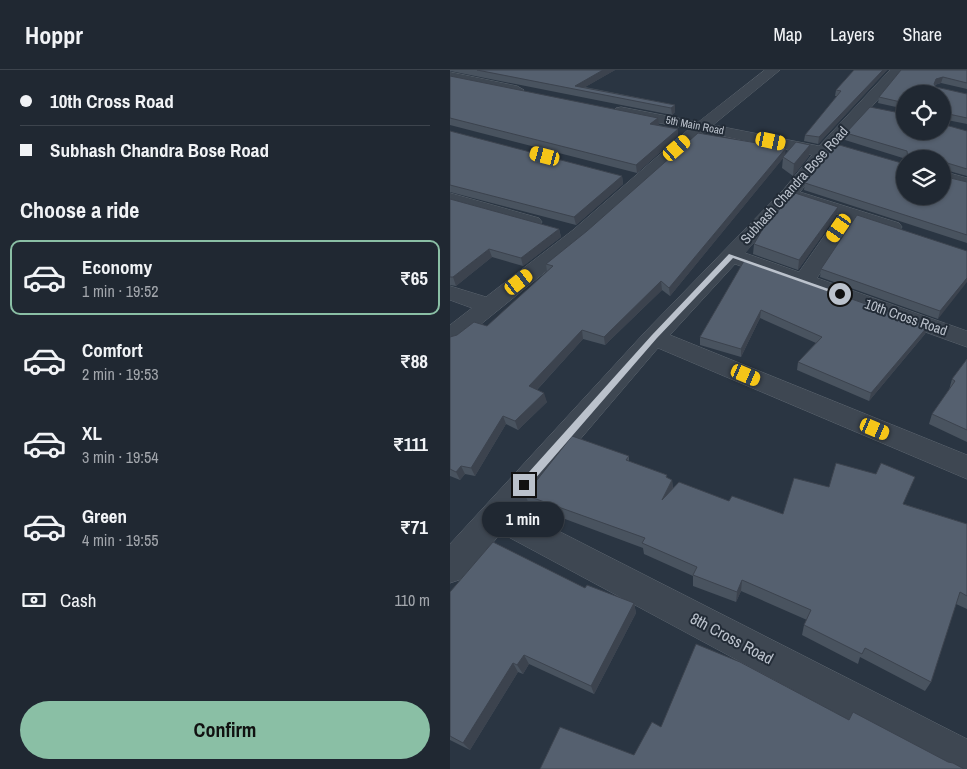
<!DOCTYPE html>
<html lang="en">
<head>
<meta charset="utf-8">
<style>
	body { margin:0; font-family:"Archivo Narrow",sans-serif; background:#2d343e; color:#f1f3f6; height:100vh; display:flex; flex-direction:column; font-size:19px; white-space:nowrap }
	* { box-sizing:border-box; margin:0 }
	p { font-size:16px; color:#a2a6ac }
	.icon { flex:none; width:28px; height:28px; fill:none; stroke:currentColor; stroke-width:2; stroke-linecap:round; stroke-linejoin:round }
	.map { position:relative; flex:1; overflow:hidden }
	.panel { display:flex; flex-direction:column; background:#202832; width:450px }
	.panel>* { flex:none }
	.hud { display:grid; align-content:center; height:110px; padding:0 20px; background:#202832 }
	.fabs { position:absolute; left:446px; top:15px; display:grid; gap:10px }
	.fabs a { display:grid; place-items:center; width:55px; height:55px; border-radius:50%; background:#202832; box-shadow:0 1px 4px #0004,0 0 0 1px #3d444d; font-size:25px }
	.end { position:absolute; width:22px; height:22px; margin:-11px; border:6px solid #bbc2cc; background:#111; box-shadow:0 0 0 2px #111 }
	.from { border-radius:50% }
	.bubble { position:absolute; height:35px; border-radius:18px; background:#202832; box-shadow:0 1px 4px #0004,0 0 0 1px #3d444d; font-size:16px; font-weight:700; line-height:35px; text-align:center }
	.car { position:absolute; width:15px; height:30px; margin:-15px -8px; border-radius:6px; box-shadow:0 0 4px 1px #0007; background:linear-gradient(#f5c518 24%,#345 0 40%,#f5c518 0 76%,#345 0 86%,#f5c518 0) }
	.hud b { display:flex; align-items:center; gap:18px; height:48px; font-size:19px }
	.hud b+b { border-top:1px solid #3d444d }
	.hud i { width:12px; height:12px; background:#f1f3f6 }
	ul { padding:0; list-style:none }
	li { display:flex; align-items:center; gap:15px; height:75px; margin:0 10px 8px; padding:0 10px; border:2px solid transparent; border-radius:10px }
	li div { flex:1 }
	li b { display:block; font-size:19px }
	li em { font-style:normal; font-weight:700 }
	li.selected { border-color:#8abfa5 }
	li>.icon { width:45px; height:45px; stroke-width:1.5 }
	h2 { padding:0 20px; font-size:22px; line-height:60px }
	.pay { display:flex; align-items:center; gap:12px; height:55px; padding:0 20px; font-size:19px }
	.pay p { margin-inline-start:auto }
	.button { display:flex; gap:10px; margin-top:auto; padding:10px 20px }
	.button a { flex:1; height:58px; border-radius:30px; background:#8abfa5; color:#111; font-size:20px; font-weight:700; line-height:58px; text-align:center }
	header { display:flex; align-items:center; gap:30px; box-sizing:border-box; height:70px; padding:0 25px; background:#202832; border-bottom:1px solid #3d444d }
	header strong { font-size:24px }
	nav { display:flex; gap:28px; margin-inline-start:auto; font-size:18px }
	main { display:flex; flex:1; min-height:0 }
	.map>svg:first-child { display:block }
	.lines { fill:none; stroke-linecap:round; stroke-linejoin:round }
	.minor-casing { stroke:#5c656f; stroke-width:1 }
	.minor { fill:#3e4752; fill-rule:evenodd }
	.wall { fill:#49535f }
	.shaded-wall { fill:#3c434e }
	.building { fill:#55606f; stroke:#3c434e }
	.route { fill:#bbc2cc }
	.labels { text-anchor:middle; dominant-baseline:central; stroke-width:4; stroke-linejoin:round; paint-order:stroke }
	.far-street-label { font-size:11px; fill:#bbc2cc; stroke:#232c37 }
	.street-label { font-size:14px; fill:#bbc2cc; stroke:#232c37 }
	.near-street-label { font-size:16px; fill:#bbc2cc; stroke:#232c37 }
</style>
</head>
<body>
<header>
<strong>Hoppr</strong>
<nav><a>Map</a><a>Layers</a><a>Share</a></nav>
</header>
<main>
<section class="panel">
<div class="hud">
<b><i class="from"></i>10th Cross Road</b>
<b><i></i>Subhash Chandra Bose Road</b>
</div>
<h2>Choose a ride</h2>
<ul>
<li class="selected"><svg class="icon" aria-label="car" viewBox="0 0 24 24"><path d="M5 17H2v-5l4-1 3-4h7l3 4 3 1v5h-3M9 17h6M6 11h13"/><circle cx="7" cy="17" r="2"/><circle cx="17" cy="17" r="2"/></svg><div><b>Economy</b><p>1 min · 19:52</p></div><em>₹65</em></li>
<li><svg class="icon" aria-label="car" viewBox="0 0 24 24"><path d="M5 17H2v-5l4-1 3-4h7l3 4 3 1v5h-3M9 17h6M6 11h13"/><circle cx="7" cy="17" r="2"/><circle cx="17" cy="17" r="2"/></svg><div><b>Comfort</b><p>2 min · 19:53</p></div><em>₹88</em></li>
<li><svg class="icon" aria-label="car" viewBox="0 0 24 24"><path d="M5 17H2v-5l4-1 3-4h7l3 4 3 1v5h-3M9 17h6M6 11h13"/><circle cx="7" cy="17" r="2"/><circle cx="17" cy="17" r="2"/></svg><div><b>XL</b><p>3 min · 19:54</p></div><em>₹111</em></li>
<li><svg class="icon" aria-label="car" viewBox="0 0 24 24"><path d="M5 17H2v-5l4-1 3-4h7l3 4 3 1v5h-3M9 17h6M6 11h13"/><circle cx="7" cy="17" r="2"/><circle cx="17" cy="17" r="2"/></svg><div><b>Green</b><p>4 min · 19:55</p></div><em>₹71</em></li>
</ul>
<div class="pay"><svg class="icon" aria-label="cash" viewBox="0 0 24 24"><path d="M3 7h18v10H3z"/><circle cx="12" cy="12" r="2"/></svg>Cash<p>110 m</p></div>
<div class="button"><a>Confirm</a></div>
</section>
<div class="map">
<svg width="517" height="699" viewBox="0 0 517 699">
	<rect width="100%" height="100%" fill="#2a3542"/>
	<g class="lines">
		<defs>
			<path id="minor" d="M 315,0 L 330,0 L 263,55 L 369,76 L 440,0 L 454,0 L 379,85 L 350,122 L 449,153 L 452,157 L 449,161 L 442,163 L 404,151 L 367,208 L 517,261 L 517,277 L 285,194 L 220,265 L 517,385 L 517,409 L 208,278 L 69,441 L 517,669 L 517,699 L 490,699 L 51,463 L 12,509 L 0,513 L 0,474 L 195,262 L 334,119 L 362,85 L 254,62 L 137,168 L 9,272 L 0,275 L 0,255 L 22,238 L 0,230 L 0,216 L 36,227 L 123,160 L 239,59 L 166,44 L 164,41 L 166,38 L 171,37 L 248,52 ZM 344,129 L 389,145 L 349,202 L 295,183 Z
				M 0,2 L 67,16 L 74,20 L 67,24 L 0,10 Z
				M 492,101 L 517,108 L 517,118 L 492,112 Z
				M 0,123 L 89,148 L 92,152 L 89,156 L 82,158 L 0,134 Z"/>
		</defs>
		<use href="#minor" class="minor-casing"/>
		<use href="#minor" class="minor"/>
	</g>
	<path class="wall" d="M 0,0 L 165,0 L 135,17 L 225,35 L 225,42 L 222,45 L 0,1 Z
		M 404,0 L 437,0 L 368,74 L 354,71 L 355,65 L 387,26 L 385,26 L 386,20 Z
		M 517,0 L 517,19 L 491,13 L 485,15 L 486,17 L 517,24 L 517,54 L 492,49 L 492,24 L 455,24 L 455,39 L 428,33 L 429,27 Z
		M 0,6 L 209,55 L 208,55 L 228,59 L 228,66 L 187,103 L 0,55 Z
		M 0,61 L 172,106 L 173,114 L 126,155 L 0,122 Z
		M 517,61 L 517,106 L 492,99 L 492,89 L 456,89 L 395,70 L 396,63 Z
		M 335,85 L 359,86 L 343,106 L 332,98 L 333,88 L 220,226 L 212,220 L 155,275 L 133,269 L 87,320 L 97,332 L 68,360 L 56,354 L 25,406 L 15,404 L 10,410 L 0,406 L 0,267 L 37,256 L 97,202 L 96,194 Z
		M 493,106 L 517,112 L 517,173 L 354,120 L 355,113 Z
		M 0,129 L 109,159 L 111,167 L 73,196 L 42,187 L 6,216 L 0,215 Z
		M 386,146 L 348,200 L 303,184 L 304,174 Z
		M 517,181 L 488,249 L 370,207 L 371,199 Z
		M 294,191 L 478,256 L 475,264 L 419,331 L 347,300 L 348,292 L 366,273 L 310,248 L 291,287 L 250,275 L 250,267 Z
		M 517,289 L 517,372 L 479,354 L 482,344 L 499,320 L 502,309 Z
		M 179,386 L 179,391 L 217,405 L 217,408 L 222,410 L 223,419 L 333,444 L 379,417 L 454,434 L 517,454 L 517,539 L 506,534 L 481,612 L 475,621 L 410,587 L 408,594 L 352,565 L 354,555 L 357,550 L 291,521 L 286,532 L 243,516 L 243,506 L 194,484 L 193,478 L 80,436 L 75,425 Z
		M 0,522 L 184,533 L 186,543 L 144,624 L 79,594 L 73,604 L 68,602 L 20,680 L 0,670 Z"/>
	<path class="shaded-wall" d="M 153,0 L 165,0 L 130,20 L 125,16 Z
		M 433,0 L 437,0 L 368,74 L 369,67 Z
		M 493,7 L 491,13 L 484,15 L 484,14 L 486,9 Z
		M 225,35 L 225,42 L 222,45 L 221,38 Z
		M 208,48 L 209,55 L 201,61 L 200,54 Z
		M 228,59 L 228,66 L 187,103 L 186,95 Z
		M 360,75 L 359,86 L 343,106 L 344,94 Z
		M 336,78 L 335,86 L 220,226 L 219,218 Z
		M 172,106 L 173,114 L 126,155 L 124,147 Z
		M 388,137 L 386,146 L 348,200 L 349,190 Z
		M 109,159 L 111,167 L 73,196 L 71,188 Z
		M 39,179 L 42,187 L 6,216 L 3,207 Z
		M 517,208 L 517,212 L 488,249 L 490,241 Z
		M 211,211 L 212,220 L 155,275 L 154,267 Z
		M 311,240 L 310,248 L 291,287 L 291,279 Z
		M 478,256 L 475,264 L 419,331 L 421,323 Z
		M 132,260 L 133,269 L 82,325 L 79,316 Z
		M 94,323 L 97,332 L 68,360 L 65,351 Z
		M 53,346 L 56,354 L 25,406 L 21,398 Z
		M 11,396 L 15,404 L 10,410 L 6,402 Z
		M 222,410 L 223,421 L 212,430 Z
		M 292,510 L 291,521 L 286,532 L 287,522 Z
		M 184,533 L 186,543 L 144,624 L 141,616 Z
		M 74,585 L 79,594 L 73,604 L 67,595 Z
		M 63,593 L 68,602 L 20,680 L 13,673 Z"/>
	<path class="building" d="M 27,0 L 153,0 L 125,16 L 225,35 L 221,38 Z
		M 404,0 L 433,0 L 369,67 L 355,65 L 391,21 L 386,20 Z
		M 451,0 L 517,0 L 517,13 L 493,7 L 486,9 L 484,14 L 486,17 L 517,24 L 517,48 L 494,43 L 492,44 L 492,24 L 455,24 L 455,33 L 429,27 Z
		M 0,6 L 208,48 L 200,54 L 228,59 L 186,95 L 0,48 Z
		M 420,37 L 455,44 L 455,61 L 492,61 L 492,54 L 517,61 L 517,99 L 494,92 L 492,94 L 492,89 L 458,89 L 457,81 L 396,63 Z
		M 0,61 L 172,106 L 124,147 L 0,115 Z
		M 248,63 L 336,78 L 219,218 L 211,211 L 154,267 L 132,260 L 79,316 L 94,323 L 65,351 L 53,346 L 21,398 L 11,396 L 6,402 L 0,399 L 0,267 L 7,265 L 24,252 L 37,256 L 103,196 L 96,194 L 137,161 Z
		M 346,72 L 360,75 L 344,94 L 333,87 Z
		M 386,74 L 455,94 L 455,126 L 492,126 L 492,106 L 517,112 L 517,165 L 355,113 Z
		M 345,123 L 388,137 L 349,190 L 304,174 L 315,155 Z
		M 0,129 L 109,159 L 71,188 L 39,179 L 3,207 L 0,207 Z
		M 407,145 L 517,181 L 517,208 L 490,241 L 371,199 Z
		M 294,191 L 478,256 L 421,323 L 348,292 L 372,267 L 311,240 L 291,279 L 250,267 Z
		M 517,289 L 517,360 L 482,344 L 505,311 L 502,309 Z
		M 122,366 L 179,386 L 176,390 L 217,405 L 216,407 L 222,410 L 212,430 L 229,412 L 279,431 L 282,426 L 333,444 L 344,408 L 379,417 L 386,393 L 426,404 L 431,393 L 465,407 L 453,434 L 517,454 L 517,526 L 510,522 L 481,612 L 415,578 L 412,584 L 354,555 L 361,540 L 292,510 L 287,522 L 243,505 L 247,497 L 192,473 L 195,468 L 75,425 Z
		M 43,472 L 135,518 L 137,515 L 184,533 L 141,616 L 74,585 L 67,595 L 63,593 L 13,673 L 0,666 L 0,522 Z
		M 246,574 L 290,592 L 399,650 L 403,642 L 498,692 L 503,693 L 514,699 L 90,699 L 110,657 L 184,685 L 202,652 L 211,657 Z"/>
	<path class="route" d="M 279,184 L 393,224 L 388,225 L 283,188 L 207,268 L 77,418 L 70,418 L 70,412 L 202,265 Z"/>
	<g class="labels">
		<g class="far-street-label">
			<text transform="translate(245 55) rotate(11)">5th Main Road</text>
		</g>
		<g class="street-label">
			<text transform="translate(344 115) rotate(-48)">Subhash Chandra Bose Road</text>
			<text transform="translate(456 247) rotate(19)">10th Cross Road</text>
		</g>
		<g class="near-street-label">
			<text transform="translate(282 568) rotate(28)">8th Cross Road</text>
		</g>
	</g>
</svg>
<div class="fabs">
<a><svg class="icon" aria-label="locate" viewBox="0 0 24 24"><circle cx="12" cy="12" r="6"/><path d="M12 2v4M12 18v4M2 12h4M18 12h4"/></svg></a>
<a><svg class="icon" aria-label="layers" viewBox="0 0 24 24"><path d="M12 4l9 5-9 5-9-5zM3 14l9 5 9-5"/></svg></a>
</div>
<i class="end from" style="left:390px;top:224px"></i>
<i class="end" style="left:74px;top:415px"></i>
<div class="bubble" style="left:32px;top:432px;width:82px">1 min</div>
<i class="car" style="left:321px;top:71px;rotate:102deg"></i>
<i class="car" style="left:227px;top:78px;rotate:49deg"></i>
<i class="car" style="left:95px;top:86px;rotate:285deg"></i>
<i class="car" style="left:389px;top:158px;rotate:215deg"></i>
<i class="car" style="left:69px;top:212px;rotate:52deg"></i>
<i class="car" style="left:296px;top:305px;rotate:113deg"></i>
<i class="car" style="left:425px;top:359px;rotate:113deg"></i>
</div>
</main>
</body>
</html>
